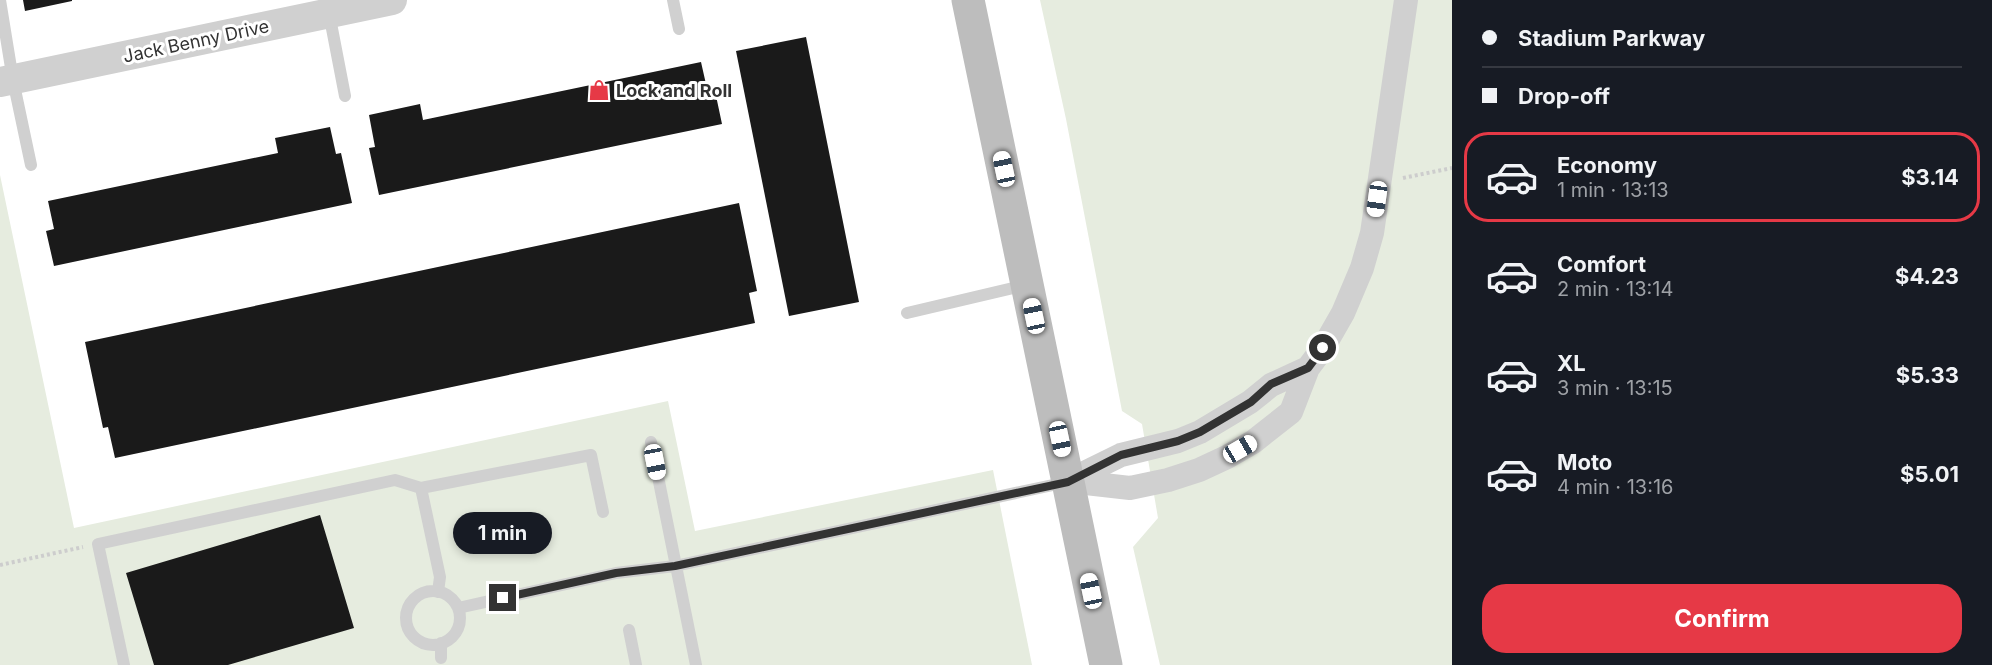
<!DOCTYPE html>
<html lang="en">
<head>
<meta charset="utf-8">
<style>
	body { margin:0; font-family:Inter,sans-serif; background:#20242c; color:#f1f3f6; height:100vh; display:flex; flex-direction:column; font-size:22px; white-space:nowrap }
	* { box-sizing:border-box; margin:0 }
	p { font-size:20px; color:#9ea1a6 }
	.icon { flex:none; width:33px; height:33px; fill:none; stroke:currentColor; stroke-width:2; stroke-linecap:round; stroke-linejoin:round }
	.map { position:relative; flex:1; overflow:hidden }
	.panel { display:flex; flex-direction:column; background:#171b24; width:540px }
	.panel>* { flex:none }
	.top-card { display:grid; align-content:center; height:132px; padding:0 30px; background:#171b24 }
	.end { position:absolute; width:27px; height:27px; margin:-14px; border:8px solid #333; background:#fff; box-shadow:0 0 0 3px #fff }
	.from { border-radius:50% }
	.bubble { position:absolute; height:42px; border-radius:21px; background:#171b24; box-shadow:0 3px 9px #0003; font-size:20px; font-weight:700; line-height:42px; text-align:center }
	.car { position:absolute; width:18px; height:36px; margin:-18px -9px; border-radius:8px; box-shadow:0 0 4px 2px #0007; background:linear-gradient(#fff 24%,#345 0 40%,#fff 0 76%,#345 0 86%,#fff 0) }
	.top-card b { display:flex; align-items:center; gap:21px; height:57px; font-size:22px }
	.top-card b+b { border-top:2px solid #363941 }
	.top-card i { width:15px; height:15px; background:#f1f3f6 }
	ul { padding:0; list-style:none }
	li { display:flex; align-items:center; gap:18px; height:90px; margin:0 12px 9px; padding:0 18px; border:3px solid transparent; border-radius:24px }
	li div { flex:1 }
	li b { display:block; font-size:22px }
	li em { font-style:normal; font-weight:700 }
	li.active { border-color:#e63946 }
	li>.icon { width:54px; height:54px; stroke-width:1.5 }
	.action { display:flex; gap:12px; margin-top:auto; padding:12px 30px }
	.action a { flex:1; height:69px; border-radius:24px; background:#e63946; color:#fff; font-size:24px; font-weight:700; line-height:69px; text-align:center }
	main { display:flex; flex:1; min-height:0 }
	.map>svg:first-child { display:block }
	.green { fill:#e6ecdf }
	.building { fill:#1a1a1a }
	.lines { fill:none; stroke-linecap:round; stroke-linejoin:round }
	.path { stroke:#cdcdcd; stroke-width:4; stroke-dasharray:3 3; stroke-linecap:butt }
	.service { stroke:#d0d0d0; stroke-width:12 }
	.minor { stroke:#d0d0d0; stroke-width:24 }
	.tertiary { stroke:#d0d0d0; stroke-width:30 }
	.secondary { stroke:#bdbdbd; stroke-width:33 }
	.route { stroke:#333; stroke-width:8 }
	.labels { text-anchor:middle; dominant-baseline:central; stroke-width:6; stroke-linejoin:round; paint-order:stroke }
	.street-label { font-size:18px; fill:#333; stroke:#fff }
	.poi-label { font-size:18px; font-weight:bold; fill:#333; stroke:#fff; text-anchor:start }
</style>
</head>
<body>
<main>
<div class="map">
<svg width="1452" height="665" viewBox="0 0 1452 665">
	<rect width="100%" height="100%" fill="#fff"/>
	<path class="green" d="M 1040,0 L 1452,0 L 1452,665 L 1160,665 L 1133,547 L 1158,518 L 1142,424 L 1122,411 L 1066,119 Z
		M 0,175 L 74,528 L 668,401 L 695,531 L 993,470 L 1032,665 L 0,665 Z"/>
	<path class="building" d="M 23,0 L 72,0 L 72,1 L 25,11 Z
		M 806,37 L 859,302 L 789,316 L 736,51 Z
		M 701,62 L 708,93 L 715,91 L 722,124 L 379,195 L 369,148 L 375,147 L 369,115 L 420,104 L 423,120 Z
		M 330,127 L 336,154 L 341,153 L 352,203 L 54,266 L 46,231 L 54,229 L 48,201 L 278,153 L 275,138 Z
		M 739,203 L 757,291 L 749,293 L 755,323 L 115,458 L 108,427 L 103,428 L 85,342 Z
		M 320,515 L 354,628 L 228,665 L 154,665 L 126,573 Z"/>
	<g class="lines">
		<path class="path" d="M 1403,178 L 1452,168
			M 0,565 L 83,547"/>
		<path class="service" d="M 0,0 L 13,80 L 31,165
			M 673,0 L 679,29
			M 329,13 L 345,96
			M 907,313 L 1026,285
			M 651,442 L 696,665
			M 421,488 L 440,577 L 438,592
			M406 618a27 27 0 1 1 54 0a27 27 0 1 1-54 0Z
			M 458,608 L 616,573 L 675,566 L 1067,482
			M 629,630 L 636,665
			M 441,658 L 441,643
			M 124,665 L 98,544 L 395,480 L 421,488 L 591,455 L 603,512"/>
		<path class="minor" d="M 1068,481 L 1130,488 L 1168,480 L 1199,470 L 1227,457 L 1253,442 L 1291,412 L 1308,368 L 1323,348 L 1343,313 L 1362,268 L 1372,233 L 1406,0
			M 1068,481 L 1121,455 L 1178,441 L 1200,432 L 1250,402 L 1271,385 L 1308,368"/>
		<path class="tertiary" d="M 0,82 L 392,0"/>
		<path class="secondary" d="M 968,0 L 1106,665"/>
	</g>
	<g class="lines">
		<path class="route" d="M 503,598 L 616,573 L 675,566 L 1068,482 L 1121,455 L 1178,441 L 1200,432 L 1251,402 L 1271,384 L 1308,368 L 1323,348"/>
	</g>
	<defs>
		<symbol id="shop-bare" viewBox="-9 -9 18 18"><path d="M-5-2.5h2.3a2.7 3.5 0 0 1 5.4 0H5L5.5 6h-11ZM-1.5-2.5h3a1.5 2.3 0 0 0-3 0Z" fill="#e63946" stroke="#fff" stroke-width="2.5" paint-order="stroke"/></symbol>
	</defs>
	<g fill-rule="evenodd">
		<use href="#shop-bare" x="584" y="75" width="30" height="30"/>
	</g>
	<g class="labels">
		<g class="street-label">
			<text transform="translate(196 41) rotate(-12)">Jack Benny Drive</text>
		</g>
		<g class="poi-label">
			<text x="616" y="90">Lock and Roll</text>
		</g>
	</g>
</svg>
<i class="end from" style="left:1323px;top:348px"></i>
<i class="end" style="left:503px;top:598px"></i>
<div class="bubble" style="left:453px;top:512px;width:99px">1 min</div>
<i class="car" style="left:1004px;top:169px;rotate:348deg"></i>
<i class="car" style="left:1377px;top:199px;rotate:188deg"></i>
<i class="car" style="left:1034px;top:316px;rotate:348deg"></i>
<i class="car" style="left:1060px;top:439px;rotate:168deg"></i>
<i class="car" style="left:1240px;top:449px;rotate:60deg"></i>
<i class="car" style="left:655px;top:462px;rotate:169deg"></i>
<i class="car" style="left:1091px;top:591px;rotate:348deg"></i>
</div>
<section class="panel">
<div class="top-card">
<b><i class="from"></i>Stadium Parkway</b>
<b><i></i>Drop-off</b>
</div>
<ul>
<li class="active"><svg class="icon" aria-label="car" viewBox="0 0 24 24"><path d="M5 17H2v-5l4-1 3-4h7l3 4 3 1v5h-3M9 17h6M6 11h13"/><circle cx="7" cy="17" r="2"/><circle cx="17" cy="17" r="2"/></svg><div><b>Economy</b><p>1 min · 13:13</p></div><em>$3.14</em></li>
<li><svg class="icon" aria-label="car" viewBox="0 0 24 24"><path d="M5 17H2v-5l4-1 3-4h7l3 4 3 1v5h-3M9 17h6M6 11h13"/><circle cx="7" cy="17" r="2"/><circle cx="17" cy="17" r="2"/></svg><div><b>Comfort</b><p>2 min · 13:14</p></div><em>$4.23</em></li>
<li><svg class="icon" aria-label="car" viewBox="0 0 24 24"><path d="M5 17H2v-5l4-1 3-4h7l3 4 3 1v5h-3M9 17h6M6 11h13"/><circle cx="7" cy="17" r="2"/><circle cx="17" cy="17" r="2"/></svg><div><b>XL</b><p>3 min · 13:15</p></div><em>$5.33</em></li>
<li><svg class="icon" aria-label="car" viewBox="0 0 24 24"><path d="M5 17H2v-5l4-1 3-4h7l3 4 3 1v5h-3M9 17h6M6 11h13"/><circle cx="7" cy="17" r="2"/><circle cx="17" cy="17" r="2"/></svg><div><b>Moto</b><p>4 min · 13:16</p></div><em>$5.01</em></li>
</ul>
<div class="action"><a>Confirm</a></div>
</section>
</main>
</body>
</html>
